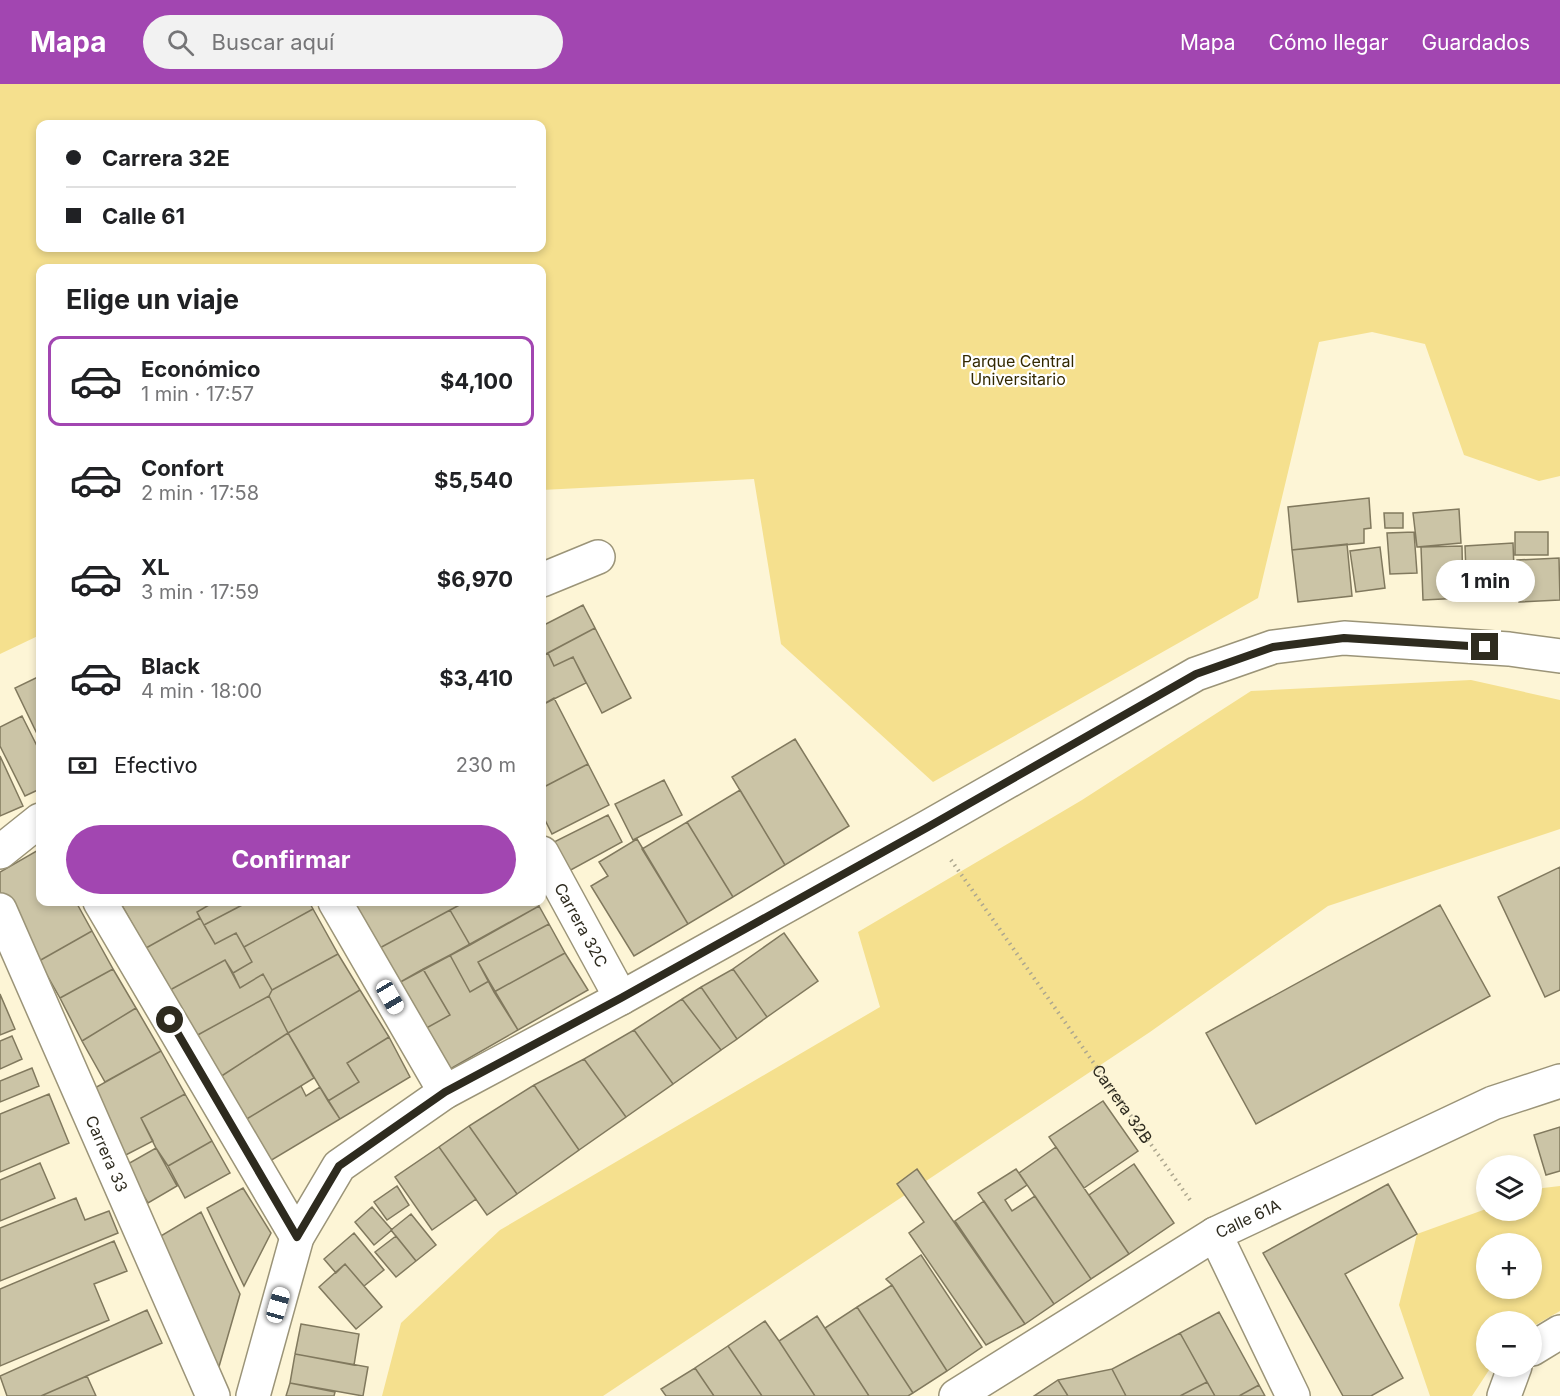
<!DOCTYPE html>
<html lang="es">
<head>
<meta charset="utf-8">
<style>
	body { margin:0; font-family:Inter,sans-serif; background:#f2f2f2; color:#202124; height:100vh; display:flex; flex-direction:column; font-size:22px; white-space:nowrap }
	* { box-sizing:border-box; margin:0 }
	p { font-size:20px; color:#757577 }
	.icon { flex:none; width:33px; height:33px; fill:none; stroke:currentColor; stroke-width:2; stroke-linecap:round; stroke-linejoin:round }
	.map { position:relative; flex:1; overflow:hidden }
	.sheet { position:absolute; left:36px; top:180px; width:510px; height:642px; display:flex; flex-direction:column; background:#fff; border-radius:12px; box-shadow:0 3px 9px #0003 }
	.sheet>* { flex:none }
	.guide { position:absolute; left:36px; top:36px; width:510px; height:132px; border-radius:12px; box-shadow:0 3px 9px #0003; display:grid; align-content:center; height:132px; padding:0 30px; background:#fff }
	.tools { position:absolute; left:1476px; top:1071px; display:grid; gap:12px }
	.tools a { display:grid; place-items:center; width:66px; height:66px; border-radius:50%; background:#fff; box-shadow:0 3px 9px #0003; font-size:30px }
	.end { position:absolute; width:27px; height:27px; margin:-14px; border:8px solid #2e2b1f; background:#fff; box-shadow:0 0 0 3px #fff }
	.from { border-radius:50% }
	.bubble { position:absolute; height:42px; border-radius:21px; background:#fff; box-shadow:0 3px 9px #0003; font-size:20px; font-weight:700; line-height:42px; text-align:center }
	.car { position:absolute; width:18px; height:36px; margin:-18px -9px; border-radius:8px; box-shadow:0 0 4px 2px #0007; background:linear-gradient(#fff 24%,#345 0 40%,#fff 0 76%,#345 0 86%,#fff 0) }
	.guide b { display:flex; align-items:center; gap:21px; height:57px; font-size:22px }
	.guide b+b { border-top:2px solid #e0e0e0 }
	.guide i { width:15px; height:15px; background:#202124 }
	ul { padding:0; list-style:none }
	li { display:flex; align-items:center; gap:18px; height:90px; margin:0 12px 9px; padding:0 18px; border:3px solid transparent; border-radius:12px }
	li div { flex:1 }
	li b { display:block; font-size:22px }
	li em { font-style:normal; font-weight:700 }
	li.active { border-color:#a246b1 }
	li>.icon { width:54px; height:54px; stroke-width:1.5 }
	h2 { padding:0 30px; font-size:27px; line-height:72px }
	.pay { display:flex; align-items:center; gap:15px; height:66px; padding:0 30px; font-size:22px }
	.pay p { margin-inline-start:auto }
	.cta { display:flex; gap:12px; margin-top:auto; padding:12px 30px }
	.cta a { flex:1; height:69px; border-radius:36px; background:#a246b1; color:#fff; font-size:24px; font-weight:700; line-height:69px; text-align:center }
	header { display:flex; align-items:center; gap:36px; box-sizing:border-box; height:84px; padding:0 30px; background:#a246b1; color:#fff }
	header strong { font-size:28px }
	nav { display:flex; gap:33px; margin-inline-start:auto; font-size:21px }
	.search { width:420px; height:54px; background:#f2f2f2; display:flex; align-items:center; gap:15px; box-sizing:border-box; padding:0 21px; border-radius:33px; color:#757577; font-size:22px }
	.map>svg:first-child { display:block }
	.green { fill:#f5e08e; fill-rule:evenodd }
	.building { fill:#cbc4a6; stroke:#81795e; stroke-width:1.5 }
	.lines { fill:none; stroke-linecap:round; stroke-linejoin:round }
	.minor-casing { stroke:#9b9478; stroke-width:36 }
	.path { stroke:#ada78f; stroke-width:4; stroke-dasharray:1.5 4.5; stroke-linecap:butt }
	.minor { stroke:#fff; stroke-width:33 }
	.route { stroke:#2e2b1f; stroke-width:8 }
	.labels { text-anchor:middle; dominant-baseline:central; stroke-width:4.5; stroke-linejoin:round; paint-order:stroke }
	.park-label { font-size:16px; fill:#332900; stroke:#fff }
	.street-label { font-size:16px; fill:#2e2b1f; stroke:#fff }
</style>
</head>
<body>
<header>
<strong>Mapa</strong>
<div class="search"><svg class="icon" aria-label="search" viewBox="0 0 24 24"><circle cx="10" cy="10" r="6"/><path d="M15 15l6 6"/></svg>Buscar aquí</div>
<nav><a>Mapa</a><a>Cómo llegar</a><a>Guardados</a></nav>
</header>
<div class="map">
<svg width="1560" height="1312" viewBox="0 0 1560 1312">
	<rect width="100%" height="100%" fill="#fdf5d6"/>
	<path class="green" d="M 0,0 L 1560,0 L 1560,392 L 1539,397 L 1464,371 L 1425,260 L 1372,248 L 1319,258 L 1258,514 L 933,698 L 781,560 L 754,395 L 542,406 L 542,184 L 40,184 L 40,551 L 0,570 ZM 40,40 L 542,40 L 542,164 L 40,164 Z
		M 1471,596 L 1560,616 L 1560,745 L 1328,822 L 1150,948 L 603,1312 L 382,1312 L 401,1239 L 500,1146 L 880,923 L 858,848 L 1082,716 L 1251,607 Z
		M 1560,1102 L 1560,1227 L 1532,1243 L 1532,1238 L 1486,1238 L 1486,1282 L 1491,1283 L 1472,1312 L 1430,1312 L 1399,1221 L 1417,1150 L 1486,1125 L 1486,1126 L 1532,1126 L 1532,1108 L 1543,1104 ZM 1486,1160 L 1532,1160 L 1532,1204 L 1486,1204 Z"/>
	<path class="building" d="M 1369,414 L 1371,444 L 1364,445 L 1364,459 L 1292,466 L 1288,423 Z
		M 1459,425 L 1461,459 L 1417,463 L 1413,429 Z
		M 1384,429 L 1403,429 L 1403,444 L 1385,444 Z
		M 1414,448 L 1417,489 L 1390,490 L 1387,449 Z
		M 1515,448 L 1548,448 L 1548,471 L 1515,471 Z
		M 1513,459 L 1515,512 L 1467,515 L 1465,462 Z
		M 1347,460 L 1352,512 L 1298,518 L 1292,466 Z
		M 1462,462 L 1463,514 L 1423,516 L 1421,463 Z
		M 1380,463 L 1385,504 L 1356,508 L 1350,467 Z
		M 1559,474 L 1560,516 L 1519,518 L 1517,476 Z
		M 583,521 L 595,544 L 542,572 L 542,542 Z
		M 595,544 L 631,614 L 602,629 L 573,573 L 554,582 L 548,569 Z
		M 548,569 L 554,582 L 573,573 L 586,599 L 542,621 L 542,572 Z
		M 40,592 L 40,656 L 15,604 Z
		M 554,614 L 588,680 L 542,704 L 542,621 Z
		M 22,632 L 40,668 L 40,705 L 25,712 L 0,662 L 0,643 Z
		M 795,655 L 849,742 L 785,781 L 732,693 Z
		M 0,672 L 23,722 L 0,732 Z
		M 588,680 L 609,721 L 552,750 L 542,730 L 542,704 Z
		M 664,696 L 682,731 L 633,756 L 615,720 Z
		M 740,706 L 785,781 L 733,813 L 687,738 Z
		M 608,731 L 622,758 L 569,787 L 554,758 Z
		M 687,738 L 733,813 L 688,840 L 642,765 Z
		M 637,755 L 688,840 L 634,872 L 591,802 L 608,792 L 599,778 Z
		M 40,765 L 40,818 L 76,818 L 92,847 L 39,877 L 0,808 L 0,788 Z
		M 1560,783 L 1560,906 L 1545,913 L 1498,813 Z
		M 120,818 L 214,818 L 197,828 L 200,834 L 146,864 Z
		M 214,818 L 248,818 L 204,841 L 197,828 Z
		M 248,818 L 309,818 L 313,825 L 244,863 L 236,849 L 215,860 L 204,841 Z
		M 349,818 L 465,818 L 376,866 Z
		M 465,818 L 537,818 L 539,822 L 470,861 L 450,826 Z
		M 1440,821 L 1490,912 L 1256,1040 L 1206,949 Z
		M 539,822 L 549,840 L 478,878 L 489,897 L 470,908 L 450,871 Z
		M 313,825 L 338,870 L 272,906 L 263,890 L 240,904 L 233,889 L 252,878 L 244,863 Z
		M 450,826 L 470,861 L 395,901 L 376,866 Z
		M 200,834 L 215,860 L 236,849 L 252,878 L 233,889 L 225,876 L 170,906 L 146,864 Z
		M 549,840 L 565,869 L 494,908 L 478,878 Z
		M 92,847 L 113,885 L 60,914 L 39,877 Z
		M 784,849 L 818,897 L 767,933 L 733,885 Z
		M 565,869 L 588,906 L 518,946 L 494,908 Z
		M 338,870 L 360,906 L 288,949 L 269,912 L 272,906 Z
		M 450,871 L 470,908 L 489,897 L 518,946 L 445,988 L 421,947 L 450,931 L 423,885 Z
		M 225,876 L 240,904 L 263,890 L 272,906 L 269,912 L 194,953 L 170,906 Z
		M 113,885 L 136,924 L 82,957 L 60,914 Z
		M 423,885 L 450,931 L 421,947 L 395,901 Z
		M 733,885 L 767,933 L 737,955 L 701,903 Z
		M 701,903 L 737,955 L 721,966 L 682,915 Z
		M 360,906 L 389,953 L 347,979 L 359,998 L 328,1017 L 288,949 Z
		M 0,910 L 15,945 L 0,951 Z
		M 269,912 L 288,949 L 220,993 L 194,953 Z
		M 682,915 L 721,966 L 673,1000 L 634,946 Z
		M 136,924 L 161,967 L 105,998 L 82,957 Z
		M 634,946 L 673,1000 L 626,1033 L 584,975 Z
		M 288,949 L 314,994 L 245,1036 L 220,993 Z
		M 12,952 L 22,975 L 0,985 L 0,957 Z
		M 389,953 L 410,993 L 340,1035 L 328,1017 L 359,998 L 347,979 Z
		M 161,967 L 185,1010 L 141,1034 L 153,1057 L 120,1074 L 84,1010 Z
		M 584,975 L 626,1033 L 579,1066 L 534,1001 Z
		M 32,984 L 39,1002 L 0,1018 L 0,997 Z
		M 534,1001 L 579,1066 L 517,1110 L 469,1042 Z
		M 301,1002 L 306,1012 L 320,1003 L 340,1035 L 270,1077 L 245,1036 Z
		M 49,1010 L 69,1059 L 0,1088 L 0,1030 Z
		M 185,1010 L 212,1057 L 168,1082 L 156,1064 L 141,1034 Z
		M 1103,1017 L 1138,1067 L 1084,1104 L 1049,1053 Z
		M 469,1042 L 517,1110 L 487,1131 L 439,1063 Z
		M 1560,1043 L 1560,1087 L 1546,1091 L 1534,1051 Z
		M 212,1057 L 230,1089 L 185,1114 L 168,1082 Z
		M 439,1063 L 476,1115 L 432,1146 L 395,1093 Z
		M 1056,1063 L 1129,1170 L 1091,1195 L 1019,1089 Z
		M 156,1064 L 177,1102 L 148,1119 L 126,1081 Z
		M 40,1079 L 55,1114 L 0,1137 L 0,1096 Z
		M 1134,1080 L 1174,1139 L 1129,1170 L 1089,1111 Z
		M 917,1085 L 1025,1240 L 986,1261 L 909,1149 L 924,1138 L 897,1100 Z
		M 1016,1085 L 1027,1101 L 1005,1116 L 1012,1127 L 1035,1112 L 1091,1195 L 1054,1220 L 978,1109 Z
		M 1388,1100 L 1417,1150 L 1345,1190 L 1403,1294 L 1371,1312 L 1343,1312 L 1263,1169 Z
		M 397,1102 L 409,1121 L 387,1136 L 374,1118 Z
		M 243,1104 L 271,1149 L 244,1202 L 207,1124 Z
		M 76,1114 L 85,1136 L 109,1127 L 118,1149 L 0,1197 L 0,1144 Z
		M 984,1117 L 1054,1220 L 1025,1240 L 955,1137 Z
		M 372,1123 L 392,1146 L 374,1161 L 355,1138 Z
		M 201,1128 L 240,1210 L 216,1293 L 154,1156 Z
		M 411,1130 L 436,1161 L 416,1177 L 391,1146 Z
		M 354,1149 L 384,1186 L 364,1202 L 345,1180 L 336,1189 L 324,1175 Z
		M 396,1152 L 416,1177 L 396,1193 L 375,1168 Z
		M 114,1157 L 127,1187 L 94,1200 L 109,1236 L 0,1282 L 0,1205 Z
		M 921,1171 L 982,1263 L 947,1287 L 892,1201 L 886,1195 Z
		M 345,1180 L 382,1223 L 356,1245 L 319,1203 Z
		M 892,1201 L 947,1287 L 913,1309 L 857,1223 Z
		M 857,1223 L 913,1309 L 908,1312 L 869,1312 L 825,1244 Z
		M 147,1226 L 162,1259 L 41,1312 L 7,1312 L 0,1292 Z
		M 1219,1228 L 1259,1301 L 1239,1312 L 1215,1312 L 1180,1249 Z
		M 817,1232 L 869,1312 L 815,1312 L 779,1257 Z
		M 765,1237 L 779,1257 L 815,1312 L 762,1312 L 728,1262 Z
		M 301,1240 L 359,1250 L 354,1281 L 295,1270 Z
		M 1180,1249 L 1207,1298 L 1180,1312 L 1126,1312 L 1112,1285 Z
		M 728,1262 L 762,1312 L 714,1312 L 695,1284 Z
		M 295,1270 L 368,1283 L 363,1312 L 290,1299 Z
		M 695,1284 L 714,1312 L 666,1312 L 661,1305 Z
		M 1112,1285 L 1126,1312 L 1068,1312 L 1058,1296 Z
		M 87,1292 L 96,1312 L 41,1312 Z
		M 1058,1296 L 1068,1312 L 1034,1312 Z
		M 1207,1298 L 1215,1312 L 1180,1312 Z
		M 290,1299 L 335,1308 L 334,1312 L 286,1312 Z
		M 1259,1301 L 1265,1312 L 1239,1312 Z"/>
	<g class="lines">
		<defs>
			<g id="minor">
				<path d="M 542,496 L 598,473"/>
				<path d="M 0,768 L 40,736"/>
				<path id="s2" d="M 542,769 L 621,914"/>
				<path d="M 100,818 L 297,1153"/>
				<path d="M 335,818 L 445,1008"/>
				<path id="s3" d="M 0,826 L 213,1312"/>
				<path d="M 1215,1150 L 1293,1312"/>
				<path d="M 1532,1265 L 1560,1248"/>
				<path d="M 253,1312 L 297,1153 L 339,1082 L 445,1008 L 621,914 L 928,743 L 1196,590 L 1273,563 L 1344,554 L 1509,565 L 1560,572"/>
				<path id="s4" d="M 956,1312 L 1215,1150 L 1493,1019 L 1560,997"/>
				<path d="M 1504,1312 L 1515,1282"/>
			</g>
		</defs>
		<use href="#minor" class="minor-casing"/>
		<path class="path" id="s1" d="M 951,776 L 1190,1116"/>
		<use href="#minor" class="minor"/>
	</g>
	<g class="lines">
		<path class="route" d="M 170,936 L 297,1153 L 339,1082 L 445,1008 L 621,914 L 928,743 L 1196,590 L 1273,563 L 1344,554 L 1485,563"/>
	</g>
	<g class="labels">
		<g class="park-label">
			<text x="1018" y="277">Parque Central<tspan x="1018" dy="18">Universitario</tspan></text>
		</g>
		<g class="street-label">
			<text stroke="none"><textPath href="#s2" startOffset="82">Carrera 32C</textPath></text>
			<text stroke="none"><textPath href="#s1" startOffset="298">Carrera 32B</textPath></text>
			<text stroke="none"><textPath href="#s3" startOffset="266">Carrera 33</textPath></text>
			<text stroke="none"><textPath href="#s4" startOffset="342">Calle 61A</textPath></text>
		</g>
	</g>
</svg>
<div class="tools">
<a><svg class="icon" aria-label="layers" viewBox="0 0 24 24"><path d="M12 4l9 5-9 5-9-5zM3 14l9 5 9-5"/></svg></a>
<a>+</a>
<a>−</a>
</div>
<i class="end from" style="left:170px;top:936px"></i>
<i class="end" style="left:1485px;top:563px"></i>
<div class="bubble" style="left:1436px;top:476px;width:99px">1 min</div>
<i class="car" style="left:390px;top:913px;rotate:150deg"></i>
<i class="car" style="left:278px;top:1221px;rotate:16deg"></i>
<div class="guide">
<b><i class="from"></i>Carrera 32E</b>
<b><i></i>Calle 61</b>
</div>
<section class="sheet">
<h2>Elige un viaje</h2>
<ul>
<li class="active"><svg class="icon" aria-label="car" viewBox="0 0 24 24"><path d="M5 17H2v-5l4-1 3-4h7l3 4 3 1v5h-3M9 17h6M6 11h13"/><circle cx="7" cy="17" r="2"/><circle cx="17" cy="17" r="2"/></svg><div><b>Económico</b><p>1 min · 17:57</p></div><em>$4,100</em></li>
<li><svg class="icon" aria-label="car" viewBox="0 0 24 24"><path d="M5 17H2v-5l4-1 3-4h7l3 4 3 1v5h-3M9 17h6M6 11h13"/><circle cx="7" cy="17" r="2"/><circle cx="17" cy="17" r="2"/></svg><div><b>Confort</b><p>2 min · 17:58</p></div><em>$5,540</em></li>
<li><svg class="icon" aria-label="car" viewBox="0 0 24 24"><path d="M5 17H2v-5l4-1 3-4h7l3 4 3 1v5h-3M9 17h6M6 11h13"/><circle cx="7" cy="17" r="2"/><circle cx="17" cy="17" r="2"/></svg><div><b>XL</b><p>3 min · 17:59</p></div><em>$6,970</em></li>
<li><svg class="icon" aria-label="car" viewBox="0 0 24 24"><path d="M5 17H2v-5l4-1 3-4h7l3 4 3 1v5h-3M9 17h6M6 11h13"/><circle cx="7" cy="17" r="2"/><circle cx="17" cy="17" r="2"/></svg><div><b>Black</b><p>4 min · 18:00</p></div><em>$3,410</em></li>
</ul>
<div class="pay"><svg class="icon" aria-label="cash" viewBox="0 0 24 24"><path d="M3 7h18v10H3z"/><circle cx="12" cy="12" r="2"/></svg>Efectivo<p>230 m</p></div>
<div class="cta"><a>Confirmar</a></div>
</section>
</div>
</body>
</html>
